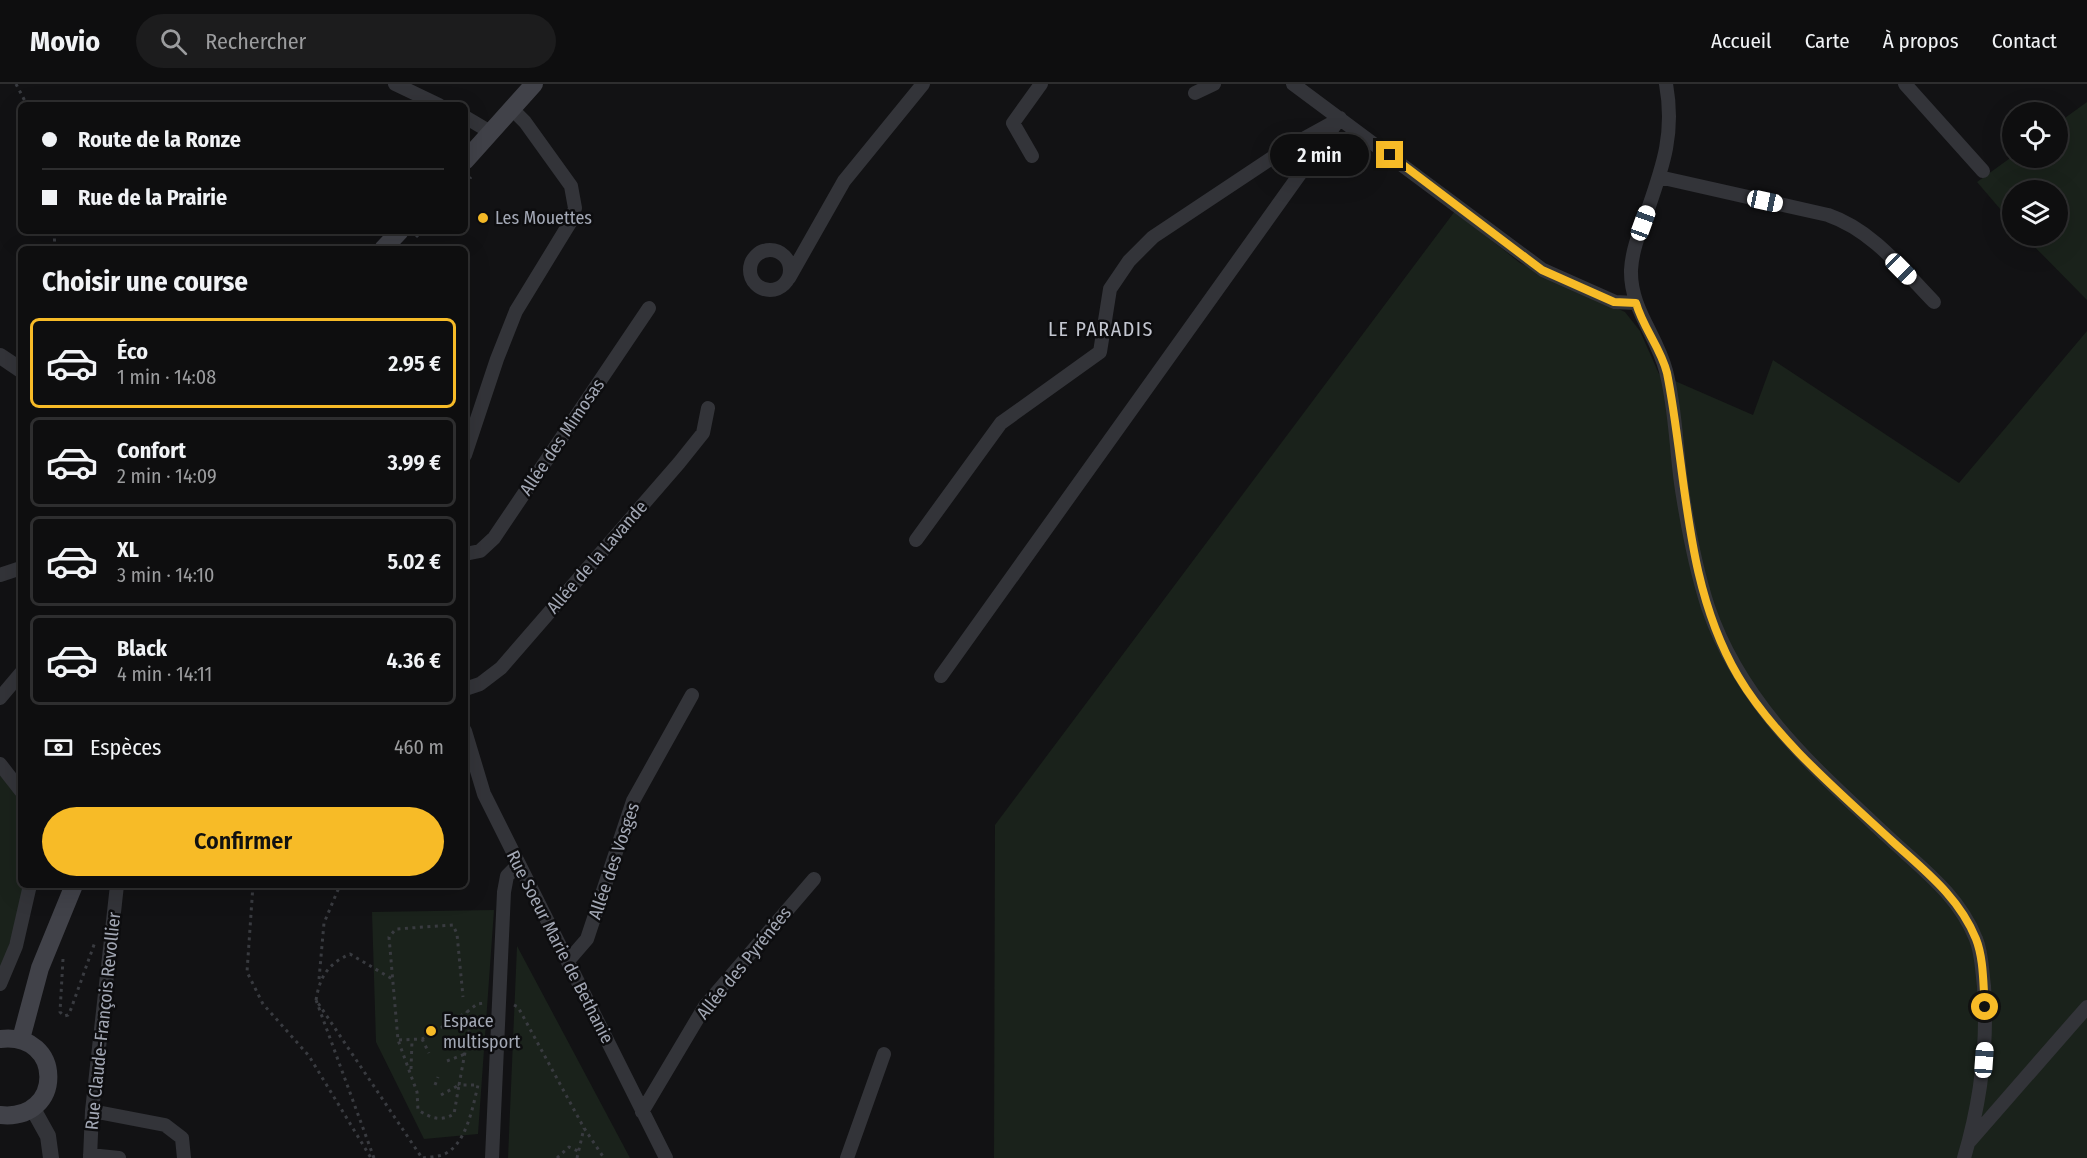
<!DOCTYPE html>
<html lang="fr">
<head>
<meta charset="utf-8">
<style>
	body { margin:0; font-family:"Fira Sans Condensed",sans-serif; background:#1c1c1d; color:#f1f3f6; height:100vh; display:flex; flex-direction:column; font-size:22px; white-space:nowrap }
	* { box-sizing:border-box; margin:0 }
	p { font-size:20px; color:#9b9c9e }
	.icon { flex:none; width:33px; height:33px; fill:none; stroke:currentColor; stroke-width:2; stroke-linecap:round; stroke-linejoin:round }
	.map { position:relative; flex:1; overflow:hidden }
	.sheet { position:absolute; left:18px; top:162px; width:450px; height:642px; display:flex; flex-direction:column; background:#0e0e0f; border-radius:9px; box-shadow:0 6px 24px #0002,0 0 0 2px #2e2e2f }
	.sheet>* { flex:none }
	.banner { position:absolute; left:18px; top:18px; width:450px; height:132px; border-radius:9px; box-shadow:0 6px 24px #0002,0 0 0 2px #2e2e2f; display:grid; align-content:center; height:132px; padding:0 24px; background:#0e0e0f }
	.fabs { position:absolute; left:2002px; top:18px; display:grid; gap:12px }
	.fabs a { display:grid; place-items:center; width:66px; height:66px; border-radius:50%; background:#0e0e0f; box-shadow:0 6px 24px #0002,0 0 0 2px #2e2e2f; font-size:30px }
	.end { position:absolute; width:27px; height:27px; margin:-14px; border:8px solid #f7bb27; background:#111; box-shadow:0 0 0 3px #111 }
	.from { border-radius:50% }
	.bubble { position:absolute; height:42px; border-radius:21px; background:#0e0e0f; box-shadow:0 6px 24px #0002,0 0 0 2px #2e2e2f; font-size:20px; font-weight:600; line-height:42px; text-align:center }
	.car { position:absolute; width:18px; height:36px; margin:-18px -9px; border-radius:8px; box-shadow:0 0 4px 2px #0007; background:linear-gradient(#fff 24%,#345 0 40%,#fff 0 76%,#345 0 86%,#fff 0) }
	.banner b { display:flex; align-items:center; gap:21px; height:57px; font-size:22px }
	.banner b+b { border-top:2px solid #2e2e2f }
	.banner i { width:15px; height:15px; background:#f1f3f6 }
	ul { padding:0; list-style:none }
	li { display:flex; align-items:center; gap:18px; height:90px; margin:0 12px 9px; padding:0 12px; border:3px solid #2e2e2f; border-radius:9px }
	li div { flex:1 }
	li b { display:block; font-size:22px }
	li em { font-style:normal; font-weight:600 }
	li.selected { border-color:#f7bb27 }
	li>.icon { width:54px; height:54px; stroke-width:1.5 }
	h2 { padding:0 24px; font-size:27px; line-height:72px }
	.pay { display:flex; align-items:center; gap:15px; height:66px; padding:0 24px; font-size:22px }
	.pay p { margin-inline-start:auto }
	.cta { display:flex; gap:12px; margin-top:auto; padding:12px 24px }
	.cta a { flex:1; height:69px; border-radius:36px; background:#f7bb27; color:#111; font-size:24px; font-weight:600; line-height:69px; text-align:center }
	header { display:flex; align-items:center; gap:36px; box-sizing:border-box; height:84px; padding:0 30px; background:#0e0e0f; border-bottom:2px solid #2e2e2f }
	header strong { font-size:28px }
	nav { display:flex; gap:33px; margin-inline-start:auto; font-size:21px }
	.search { width:420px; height:54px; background:#1c1c1d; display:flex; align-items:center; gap:15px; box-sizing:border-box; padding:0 21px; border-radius:33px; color:#9b9c9e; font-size:22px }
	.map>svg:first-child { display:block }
	.green { fill:#1a221b }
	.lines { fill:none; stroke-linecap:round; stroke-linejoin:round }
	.path { stroke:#393b40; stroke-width:3; stroke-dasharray:3 4.5; stroke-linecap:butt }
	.minor { stroke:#333439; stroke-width:14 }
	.tertiary { stroke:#333439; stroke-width:16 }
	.secondary { stroke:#414249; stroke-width:18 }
	.route { stroke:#f7bb27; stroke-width:8 }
	.poi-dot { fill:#f7bb27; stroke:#0d0d0f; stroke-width:2 }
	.labels { text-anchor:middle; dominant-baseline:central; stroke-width:5; stroke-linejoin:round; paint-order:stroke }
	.poi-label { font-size:18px; fill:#a3a8b5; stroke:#0d0d0f; text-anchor:start }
	.street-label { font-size:18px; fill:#a3a8b5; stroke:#0d0d0f }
	.neighbourhood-label { font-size:20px; letter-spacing:1.5px; fill:#c4c7d1; stroke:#0d0d0f }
</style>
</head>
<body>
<header>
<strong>Movio</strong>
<div class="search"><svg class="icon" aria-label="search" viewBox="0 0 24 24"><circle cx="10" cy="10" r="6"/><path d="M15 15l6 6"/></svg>Rechercher</div>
<nav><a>Accueil</a><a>Carte</a><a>À propos</a><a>Contact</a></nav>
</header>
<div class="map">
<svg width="2087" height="1074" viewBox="0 0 2087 1074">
	<rect width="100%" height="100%" fill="#121214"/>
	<path class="green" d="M 2087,18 L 2087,216 L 2024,152 L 2058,152 L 2058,106 L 2013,106 L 2013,140 L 1977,98 L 2013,72 L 2058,74 L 2058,39 Z
		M 1455,127 L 1520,179 L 1625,228 L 1640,247 L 1659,290 L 1753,331 L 1773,276 L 1959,399 L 2087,247 L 2087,1074 L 994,1074 L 995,741 Z
		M 0,687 L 21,715 L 21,801 L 27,801 L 0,891 Z
		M 494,826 L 478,1050 L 424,1055 L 376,958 L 372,828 Z
		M 517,862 L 630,1074 L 508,1074 Z"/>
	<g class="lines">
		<path class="path" d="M 16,0 L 27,21
			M 465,100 L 471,93
			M 54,147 L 55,165
			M 416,153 L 422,147
			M 253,801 L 247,888 L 263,920 L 309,972 L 371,1074
			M 63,875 L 60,928 L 64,932 L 68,931 L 71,925 L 95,858
			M 319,895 L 324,839 L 340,801
			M 316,916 C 320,892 328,880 350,870 L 394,896
			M 514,921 L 518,923 L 584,1044 L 604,1074
			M 422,955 L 429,969
			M 399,956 L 422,955 L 467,928
			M 447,977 L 465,970
			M 411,985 L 412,957
			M 435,1001 L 438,993
			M 441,1011 L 459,1001 L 454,1030 C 440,1038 431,1034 418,1026 L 417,1008 L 398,956 L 389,853 L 396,845 L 453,841 L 457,850 L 463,913
			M 374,1074 L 316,916 L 422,1074
			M 423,1074 C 429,1073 436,1073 442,1071 C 466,1063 473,1022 478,1001 L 459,1001 L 471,936 L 467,928 L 477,920 L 485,919
			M 557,1074 L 569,1063 L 578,1067
			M 577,1074 L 584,1044"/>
		<path class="minor" d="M 395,0 L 439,21
			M 1293,0 L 1543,186 L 1615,218 L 1636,219
			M 1666,0 C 1675,49 1663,82 1647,128 C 1640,147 1632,166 1631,186 C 1630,225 1657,251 1666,287 C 1676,325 1676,367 1682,406 C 1688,444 1696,486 1708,523 C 1741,620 1814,684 1887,752 C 1921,784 1958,810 1976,855 C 1982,869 1982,888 1984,902 C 1988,962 1981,1017 1964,1074
			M 1905,0 L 1983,87
			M 1195,9 L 1214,0
			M 465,33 L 492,49
			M 1032,72 L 1013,39 L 1041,0
			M 1659,93 L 1828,131 C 1872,146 1902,185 1934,218
			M750 186a20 20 0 1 1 40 0a20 20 0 1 1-40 0Z
			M 789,194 L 844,97 L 923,0
			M 465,371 L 497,275 L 516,227 L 571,137 L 575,124 L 571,102 L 525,38 L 513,26
			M 916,456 L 1001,339 L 1100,268 L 1110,205 L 1129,177 L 1153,153 L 1287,64 L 1336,37
			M 465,470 L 480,467 L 494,454 L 649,224
			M 0,491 L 21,484
			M 941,592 L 1340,34
			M 465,605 L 480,600 L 501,584 L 679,379 L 703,349 L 708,324
			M 0,614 L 21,589
			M 465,647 L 484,710 L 666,1074
			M 0,680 L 21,707
			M 568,877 L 587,855 L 633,717 L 692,611
			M 0,900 L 16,862 L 30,801
			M 92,1027 L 165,1041 L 182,1054 L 184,1074
			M 642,1028 L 705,922 L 814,795
			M 1970,1057 L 2087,923
			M 90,1071 L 119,1074
			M 90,1074 L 92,1027 L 117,801
			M 492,1074 L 504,808 L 507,792 L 518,781
			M 847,1074 L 884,970"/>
		<path class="tertiary" d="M 0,272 L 21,286
			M 33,1025 L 48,1052 L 51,1074"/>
		<path class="secondary" d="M 465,77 L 534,0
			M 383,165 L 400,147
			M 0,955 C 64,947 65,1038 0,1031
			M 21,955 L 40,884 L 74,801"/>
	</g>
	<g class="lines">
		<path class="route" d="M 1390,71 L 1542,186 L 1614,218 L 1636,219 C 1643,244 1661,264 1667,289 C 1687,390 1684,500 1738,592 C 1774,653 1840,709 1892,757 C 1925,787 1959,813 1976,855 C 1984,875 1983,902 1985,923"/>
	</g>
	<g class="poi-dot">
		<circle cx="483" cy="134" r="6"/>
		<circle cx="431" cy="947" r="6"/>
	</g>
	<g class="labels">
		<g class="poi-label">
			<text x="495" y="134">Les Mouettes</text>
			<text x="443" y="937">Espace<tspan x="443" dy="21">multisport</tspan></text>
		</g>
		<g class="street-label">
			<text transform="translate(562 353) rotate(-56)">Allée des Mimosas</text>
			<text transform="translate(597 473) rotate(-49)">Allée de la Lavande</text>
			<text transform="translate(614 777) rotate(-71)">Allée des Vosges</text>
			<text transform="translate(560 863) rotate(63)">Rue Soeur Marie de Bethanie</text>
			<text transform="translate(744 879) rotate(-51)">Allée des Pyrénées</text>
			<text transform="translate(103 937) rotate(-84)">Rue Claude-François Revollier</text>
		</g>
		<g class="neighbourhood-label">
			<text x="1101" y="245">LE PARADIS</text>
		</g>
	</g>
</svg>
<div class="fabs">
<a><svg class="icon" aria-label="locate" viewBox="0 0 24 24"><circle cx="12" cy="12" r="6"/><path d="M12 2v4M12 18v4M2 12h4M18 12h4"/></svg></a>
<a><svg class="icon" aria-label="layers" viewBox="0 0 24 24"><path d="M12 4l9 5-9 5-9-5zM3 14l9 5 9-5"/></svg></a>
</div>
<i class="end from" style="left:1985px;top:923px"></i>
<i class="end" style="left:1390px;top:71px"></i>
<div class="bubble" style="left:1270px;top:50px;width:99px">2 min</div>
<i class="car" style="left:1765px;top:117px;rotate:102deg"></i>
<i class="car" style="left:1643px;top:139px;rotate:20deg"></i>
<i class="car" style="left:1901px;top:185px;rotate:135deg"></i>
<i class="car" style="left:1984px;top:976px;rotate:4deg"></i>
<div class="banner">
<b><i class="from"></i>Route de la Ronze</b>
<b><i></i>Rue de la Prairie</b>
</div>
<section class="sheet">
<h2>Choisir une course</h2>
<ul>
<li class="selected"><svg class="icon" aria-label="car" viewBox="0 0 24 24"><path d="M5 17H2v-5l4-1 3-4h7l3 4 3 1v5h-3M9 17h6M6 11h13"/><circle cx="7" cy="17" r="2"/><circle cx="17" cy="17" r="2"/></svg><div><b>Éco</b><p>1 min · 14:08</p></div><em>2.95 €</em></li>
<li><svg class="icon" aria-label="car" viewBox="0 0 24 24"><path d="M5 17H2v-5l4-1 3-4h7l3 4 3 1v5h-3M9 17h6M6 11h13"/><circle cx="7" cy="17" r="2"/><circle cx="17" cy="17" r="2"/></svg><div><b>Confort</b><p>2 min · 14:09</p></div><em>3.99 €</em></li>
<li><svg class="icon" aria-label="car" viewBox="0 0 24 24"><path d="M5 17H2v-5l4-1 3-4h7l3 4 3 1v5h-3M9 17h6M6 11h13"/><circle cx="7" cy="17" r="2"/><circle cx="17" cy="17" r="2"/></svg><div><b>XL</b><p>3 min · 14:10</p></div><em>5.02 €</em></li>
<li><svg class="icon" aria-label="car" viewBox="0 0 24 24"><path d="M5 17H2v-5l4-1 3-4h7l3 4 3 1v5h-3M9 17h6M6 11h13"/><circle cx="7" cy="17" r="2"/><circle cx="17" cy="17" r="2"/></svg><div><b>Black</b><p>4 min · 14:11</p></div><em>4.36 €</em></li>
</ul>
<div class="pay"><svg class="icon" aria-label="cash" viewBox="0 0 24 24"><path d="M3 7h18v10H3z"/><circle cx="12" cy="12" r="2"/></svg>Espèces<p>460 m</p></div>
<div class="cta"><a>Confirmer</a></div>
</section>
</div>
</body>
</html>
